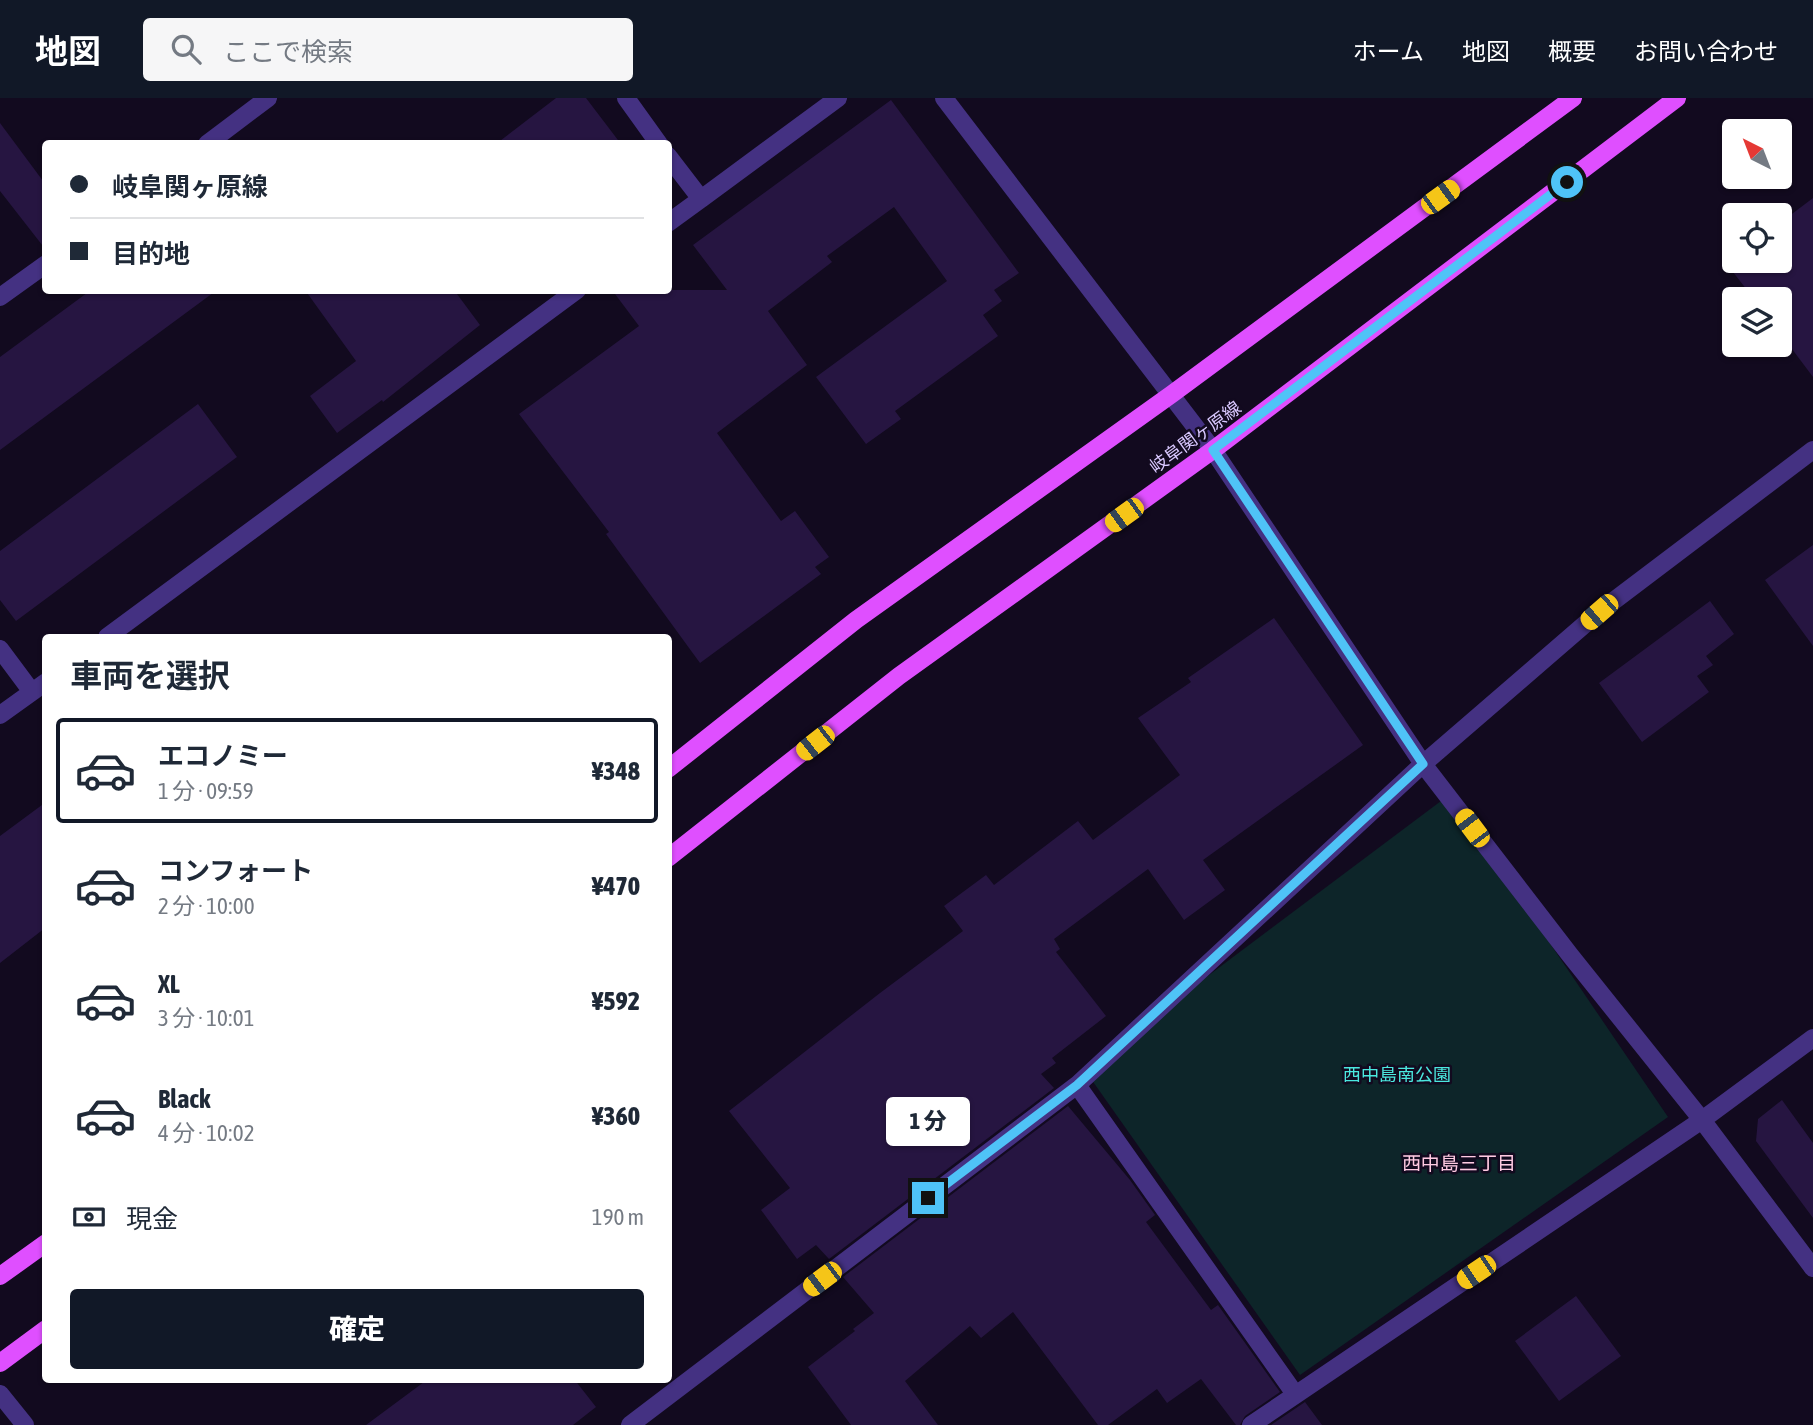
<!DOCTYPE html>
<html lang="ja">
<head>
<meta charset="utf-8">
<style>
	body { margin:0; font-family:"Asap Condensed","Noto Sans JP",sans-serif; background:#f6f6f7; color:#1f2937; height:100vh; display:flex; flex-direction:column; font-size:26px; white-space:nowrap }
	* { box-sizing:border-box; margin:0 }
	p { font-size:23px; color:#747a83 }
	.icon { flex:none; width:38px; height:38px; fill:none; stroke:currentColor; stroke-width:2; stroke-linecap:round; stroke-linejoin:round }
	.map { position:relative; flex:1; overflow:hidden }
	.details { position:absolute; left:42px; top:536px; width:630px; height:749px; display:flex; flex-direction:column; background:#fff; border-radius:7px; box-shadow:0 2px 5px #0004 }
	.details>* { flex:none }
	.hud { position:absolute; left:42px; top:42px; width:630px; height:154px; border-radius:7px; box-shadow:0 2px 5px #0004; display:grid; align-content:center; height:154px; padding:0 28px; background:#fff }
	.needle { width:46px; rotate:318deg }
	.controls { position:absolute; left:1722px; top:21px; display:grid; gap:14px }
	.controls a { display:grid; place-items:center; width:70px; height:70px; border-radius:7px; background:#fff; box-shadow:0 2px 5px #0004; font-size:35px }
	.end { position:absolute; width:32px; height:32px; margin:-16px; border:9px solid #4fc3f7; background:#111; box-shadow:0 0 0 4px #111 }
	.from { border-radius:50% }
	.bubble { position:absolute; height:49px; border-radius:7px; background:#fff; box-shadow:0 2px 5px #0004; font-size:23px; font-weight:800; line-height:49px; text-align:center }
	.car { position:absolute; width:21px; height:42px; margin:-21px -10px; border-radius:9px; box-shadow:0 0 5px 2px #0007; background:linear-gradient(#f5c518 24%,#345 0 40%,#f5c518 0 76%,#345 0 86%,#f5c518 0) }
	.hud b { display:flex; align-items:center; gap:24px; height:66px; font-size:26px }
	.hud b+b { border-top:2px solid #e0e1e3 }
	.hud i { width:18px; height:18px; background:#1f2937 }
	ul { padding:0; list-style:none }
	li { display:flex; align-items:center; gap:21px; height:105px; margin:0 14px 10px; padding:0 14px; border:4px solid transparent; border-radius:7px }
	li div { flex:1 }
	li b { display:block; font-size:26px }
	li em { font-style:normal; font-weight:800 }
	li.current { border-color:#111827 }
	li>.icon { width:63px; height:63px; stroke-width:1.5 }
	h2 { padding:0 28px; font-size:32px; line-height:84px }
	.pay { display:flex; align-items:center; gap:18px; height:77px; padding:0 28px; font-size:26px }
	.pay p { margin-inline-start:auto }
	.button { display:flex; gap:14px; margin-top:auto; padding:14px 28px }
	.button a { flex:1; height:80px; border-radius:7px; background:#111827; color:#fff; font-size:28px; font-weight:800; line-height:80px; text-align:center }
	header { display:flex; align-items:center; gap:42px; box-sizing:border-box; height:98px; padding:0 35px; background:#111827; color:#fff }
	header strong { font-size:33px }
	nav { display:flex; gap:38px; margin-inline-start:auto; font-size:24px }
	.search { width:490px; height:63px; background:#f6f6f7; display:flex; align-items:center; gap:18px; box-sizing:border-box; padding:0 24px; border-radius:7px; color:#747a83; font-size:26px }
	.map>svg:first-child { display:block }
	.green { fill:#0d2529 }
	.building { fill:#261541 }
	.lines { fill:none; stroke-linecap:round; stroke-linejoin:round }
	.minor { stroke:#443182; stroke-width:18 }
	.major { stroke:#df4fff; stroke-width:18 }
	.route { stroke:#4fc3f7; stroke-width:9 }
	.labels { text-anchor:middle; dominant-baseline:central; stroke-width:5; stroke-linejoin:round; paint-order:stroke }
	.street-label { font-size:18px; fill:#d9c8ff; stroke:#120a1f }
	.park-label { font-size:18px; fill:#4be8df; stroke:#120a1f }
	.neighbourhood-label { font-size:19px; fill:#ffcae2; stroke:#120a1f }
</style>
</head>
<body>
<header>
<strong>地図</strong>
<div class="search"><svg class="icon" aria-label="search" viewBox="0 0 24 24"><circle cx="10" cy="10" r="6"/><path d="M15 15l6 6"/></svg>ここで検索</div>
<nav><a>ホーム</a><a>地図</a><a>概要</a><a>お問い合わせ</a></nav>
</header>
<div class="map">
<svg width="1813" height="1327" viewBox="0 0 1813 1327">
	<rect width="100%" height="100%" fill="#120a1f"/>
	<path class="green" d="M 1449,697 L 1668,1019 L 1300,1277 L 1084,971 Z"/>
	<path class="building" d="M 556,0 L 586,0 L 621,46 L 496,46 Z
		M 891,2 L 1019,175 L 994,192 L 1002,203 L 983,217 L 998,238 L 895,313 L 901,321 L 866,346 L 816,279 L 947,183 L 894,109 L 827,158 L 832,164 L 768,213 L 807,267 L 717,335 L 781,423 L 795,413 L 829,459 L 815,469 L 821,476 L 700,565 L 606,436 L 609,434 L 519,316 L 639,228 L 612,192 L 727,192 L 693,147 Z
		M 0,25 L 46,87 L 46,152 L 0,93 Z
		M 1813,100 L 1813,279 L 1780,235 L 1780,201 L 1754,201 L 1726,165 L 1734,158 L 1734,163 L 1780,163 L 1780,125 Z
		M 91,192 L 217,192 L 0,352 L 0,259 Z
		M 305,192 L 454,192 L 480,227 L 383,304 L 382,302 L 337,335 L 310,298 L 356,263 Z
		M 198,306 L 237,359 L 16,523 L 0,502 L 0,453 Z
		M 1813,447 L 1813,548 L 1765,482 Z
		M 1710,503 L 1734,536 L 1706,558 L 1713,567 L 1697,578 L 1709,594 L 1642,644 L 1599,585 Z
		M 1274,520 L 1363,647 L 1203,762 L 1225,792 L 1184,822 L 1148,771 L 1054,841 L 1060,851 L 1056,854 L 1106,918 L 1052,960 L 1056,965 L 1041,976 L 1054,990 L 829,1161 L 816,1147 L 797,1161 L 761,1112 L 790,1090 L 729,1013 L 880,895 L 963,833 L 944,808 L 986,777 L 994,787 L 1078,723 L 1093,742 L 1180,677 L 1138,620 L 1191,584 L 1188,580 Z
		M 46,704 L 45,830 L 0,865 L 0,738 Z
		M 1782,1002 L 1813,1045 L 1813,1120 L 1756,1043 L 1758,1021 Z
		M 1068,1008 L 1130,1082 L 1155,1117 L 1146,1124 L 1211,1212 L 1218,1207 L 1280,1294 L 1245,1318 L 1240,1327 L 1236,1327 L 1201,1281 L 1167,1305 L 1157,1291 L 1108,1327 L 1098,1327 L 1013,1214 L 981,1240 L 970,1228 L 905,1283 L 938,1327 L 851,1327 L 808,1269 L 855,1233 L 853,1231 L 874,1215 L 843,1179 Z
		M 1576,1198 L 1621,1258 L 1559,1303 L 1515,1243 Z
		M 428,1281 L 574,1281 L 596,1309 L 573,1327 L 366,1327 Z
		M 1305,1304 L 1322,1327 L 1271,1327 Z"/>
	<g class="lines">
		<path class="minor" d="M 626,0 L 659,46
			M 944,0 L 1213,352 L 1423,666 L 1570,857 L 1702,1022 L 1813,1170
			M 207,46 L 268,0
			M 668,58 L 701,101 L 668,125
			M 701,101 L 838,0
			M 0,199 L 46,166
			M 107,539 L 577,192
			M 0,551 L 32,594
			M 0,617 L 46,584
			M 1077,987 L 1295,1296
			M 0,1296 L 25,1327
			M 630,1327 L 1077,987 L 1423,666 L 1599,514 L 1813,352
			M 1251,1327 L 1702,1022 L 1813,940"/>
		<path class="major" d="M 668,671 L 856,522 L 1172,296 L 1573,0
			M 668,760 L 899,578 L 1213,352 L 1677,0
			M 0,1178 L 46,1145
			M 0,1265 L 46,1231"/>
	</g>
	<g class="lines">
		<path class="route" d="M 928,1100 L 1077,987 L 1423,666 L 1213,352 L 1567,84"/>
	</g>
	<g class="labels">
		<g class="street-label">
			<text transform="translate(1195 339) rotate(-36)">岐阜関ヶ原線</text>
		</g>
		<g class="park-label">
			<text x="1397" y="976">西中島南公園</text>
		</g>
		<g class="neighbourhood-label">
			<text x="1459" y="1065">西中島三丁目</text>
		</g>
	</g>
</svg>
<div class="controls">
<a><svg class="needle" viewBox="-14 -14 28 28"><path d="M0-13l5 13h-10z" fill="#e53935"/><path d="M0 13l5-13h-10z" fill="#747a83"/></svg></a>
<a><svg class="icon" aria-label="locate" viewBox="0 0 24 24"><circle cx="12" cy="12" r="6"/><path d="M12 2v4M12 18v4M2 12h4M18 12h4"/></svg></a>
<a><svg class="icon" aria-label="layers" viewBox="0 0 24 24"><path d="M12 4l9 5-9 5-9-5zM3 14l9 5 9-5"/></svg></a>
</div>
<i class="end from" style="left:1567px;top:84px"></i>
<i class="end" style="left:928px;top:1100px"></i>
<div class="bubble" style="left:886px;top:999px;width:84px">1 分</div>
<i class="car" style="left:1440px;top:99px;rotate:54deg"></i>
<i class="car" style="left:1124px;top:417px;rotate:234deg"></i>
<i class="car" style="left:1599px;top:514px;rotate:229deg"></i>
<i class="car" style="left:815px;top:645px;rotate:232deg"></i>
<i class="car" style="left:1472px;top:730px;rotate:323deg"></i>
<i class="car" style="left:1476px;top:1174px;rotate:236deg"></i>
<i class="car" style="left:822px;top:1181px;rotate:233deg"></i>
<div class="hud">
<b><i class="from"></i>岐阜関ヶ原線</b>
<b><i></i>目的地</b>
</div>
<section class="details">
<h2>車両を選択</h2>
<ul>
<li class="current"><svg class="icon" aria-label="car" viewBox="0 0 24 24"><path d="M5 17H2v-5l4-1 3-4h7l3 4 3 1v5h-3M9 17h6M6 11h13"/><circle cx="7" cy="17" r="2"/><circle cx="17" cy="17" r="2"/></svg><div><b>エコノミー</b><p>1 分 · 09:59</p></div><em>¥348</em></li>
<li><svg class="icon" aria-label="car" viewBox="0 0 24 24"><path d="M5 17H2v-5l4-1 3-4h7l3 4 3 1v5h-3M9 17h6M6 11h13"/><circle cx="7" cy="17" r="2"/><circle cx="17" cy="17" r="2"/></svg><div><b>コンフォート</b><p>2 分 · 10:00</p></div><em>¥470</em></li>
<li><svg class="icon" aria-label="car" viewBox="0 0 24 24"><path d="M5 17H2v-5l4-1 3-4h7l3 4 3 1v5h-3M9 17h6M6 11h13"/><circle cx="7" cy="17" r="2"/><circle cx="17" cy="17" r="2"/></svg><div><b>XL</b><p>3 分 · 10:01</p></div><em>¥592</em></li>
<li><svg class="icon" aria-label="car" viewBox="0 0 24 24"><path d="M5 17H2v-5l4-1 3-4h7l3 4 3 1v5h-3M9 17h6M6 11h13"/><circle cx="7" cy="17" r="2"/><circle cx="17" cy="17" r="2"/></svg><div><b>Black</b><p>4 分 · 10:02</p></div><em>¥360</em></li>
</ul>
<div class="pay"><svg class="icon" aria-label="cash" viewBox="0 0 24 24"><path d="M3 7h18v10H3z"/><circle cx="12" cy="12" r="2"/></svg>現金<p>190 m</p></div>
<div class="button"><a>確定</a></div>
</section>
</div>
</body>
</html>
